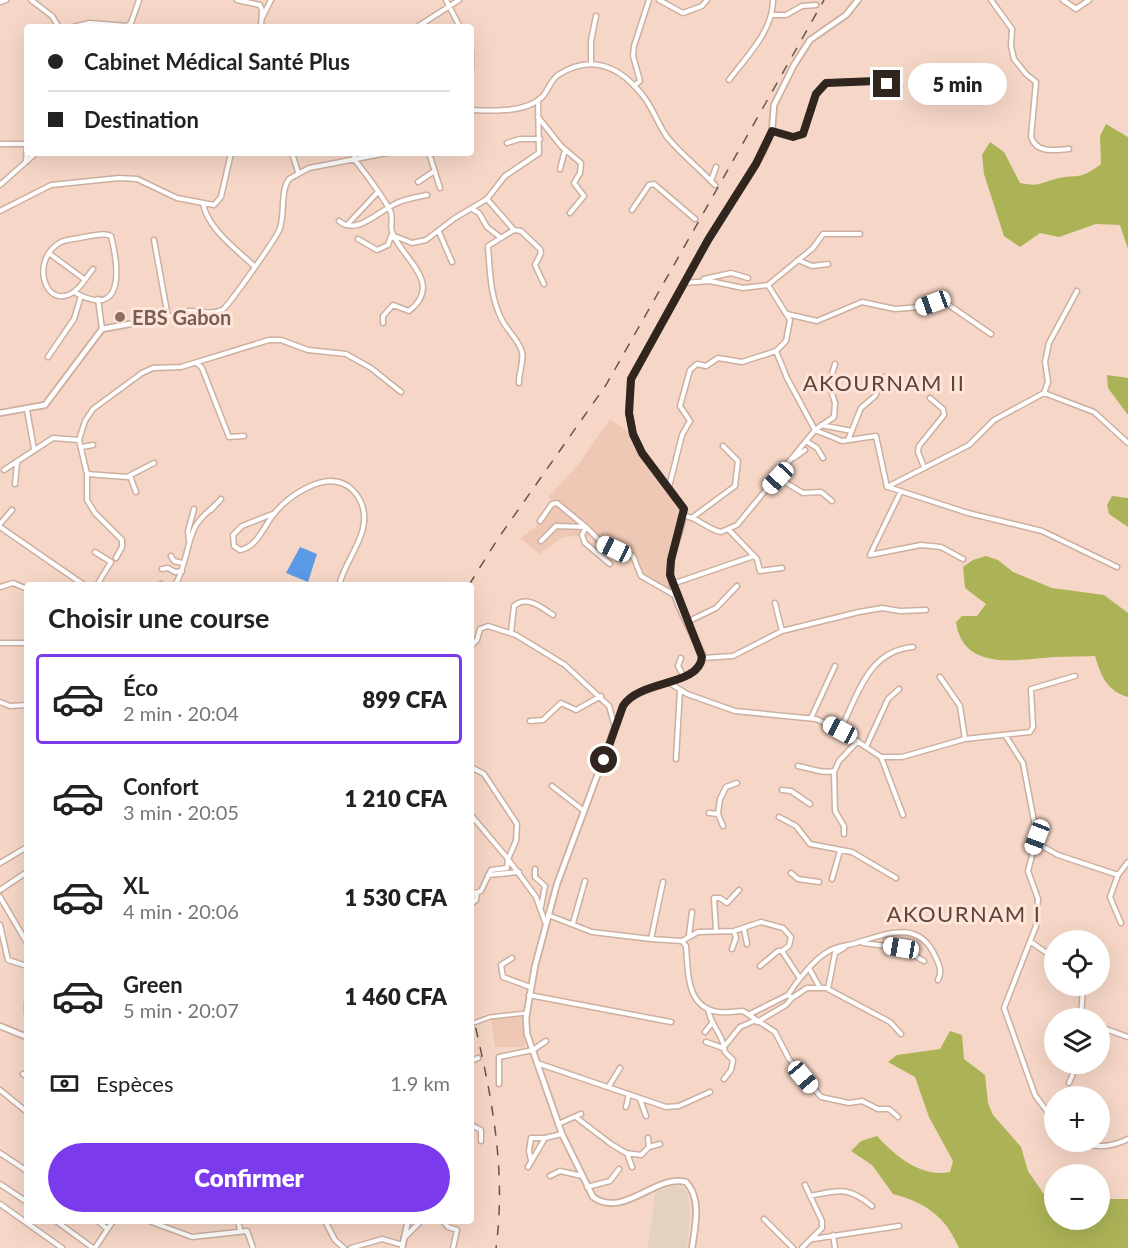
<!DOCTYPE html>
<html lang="fr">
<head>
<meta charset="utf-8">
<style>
	body { margin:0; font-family:Lato,sans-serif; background:#f2f2f2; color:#222; height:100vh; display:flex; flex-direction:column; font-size:22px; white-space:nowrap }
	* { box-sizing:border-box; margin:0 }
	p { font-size:20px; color:#767676 }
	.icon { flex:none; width:33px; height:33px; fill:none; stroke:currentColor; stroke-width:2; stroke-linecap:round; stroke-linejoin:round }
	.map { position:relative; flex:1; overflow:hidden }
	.details { position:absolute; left:24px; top:582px; width:450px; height:642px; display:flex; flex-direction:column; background:#fff; border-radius:6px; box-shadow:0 6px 24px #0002 }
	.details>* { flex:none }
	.top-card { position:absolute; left:24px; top:24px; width:450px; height:132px; border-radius:6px; box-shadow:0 6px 24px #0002; display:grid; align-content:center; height:132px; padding:0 24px; background:#fff }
	.controls { position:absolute; left:1044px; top:930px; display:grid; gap:12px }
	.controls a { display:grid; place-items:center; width:66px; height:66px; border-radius:50%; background:#fff; box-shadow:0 6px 24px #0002; font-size:30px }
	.end { position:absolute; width:27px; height:27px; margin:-14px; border:8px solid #312520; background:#fff; box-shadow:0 0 0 3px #fff }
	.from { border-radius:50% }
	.bubble { position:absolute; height:42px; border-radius:21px; background:#fff; box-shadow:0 6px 24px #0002; font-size:20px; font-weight:800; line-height:42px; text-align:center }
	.car { position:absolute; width:18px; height:36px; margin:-18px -9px; border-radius:8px; box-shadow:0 0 4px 2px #0007; background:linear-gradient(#fff 24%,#345 0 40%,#fff 0 76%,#345 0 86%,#fff 0) }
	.top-card b { display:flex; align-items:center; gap:21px; height:57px; font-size:22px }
	.top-card b+b { border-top:2px solid #e0e0e0 }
	.top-card i { width:15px; height:15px; background:#222 }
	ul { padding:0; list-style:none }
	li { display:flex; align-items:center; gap:18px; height:90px; margin:0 12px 9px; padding:0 12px; border:3px solid transparent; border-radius:6px }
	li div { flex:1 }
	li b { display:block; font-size:22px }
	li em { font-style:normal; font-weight:800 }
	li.active { border-color:#7c3aed }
	li>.icon { width:54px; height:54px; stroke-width:1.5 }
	h2 { padding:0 24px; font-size:27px; line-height:72px }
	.pay { display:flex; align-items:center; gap:15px; height:66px; padding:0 24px; font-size:22px }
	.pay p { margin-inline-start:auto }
	.action { display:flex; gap:12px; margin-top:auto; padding:12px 24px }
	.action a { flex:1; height:69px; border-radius:36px; background:#7c3aed; color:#fff; font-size:24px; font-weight:800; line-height:69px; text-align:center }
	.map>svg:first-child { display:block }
	.built { fill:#efc8b5 }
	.education { fill:#e3d1c1 }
	.green { fill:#acb356 }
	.water { fill:#5b9ae5 }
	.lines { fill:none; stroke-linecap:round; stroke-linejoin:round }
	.pedestrian-casing { stroke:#cdafa0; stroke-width:6 }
	.minor-casing { stroke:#cdafa0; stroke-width:7 }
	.tertiary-casing { stroke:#cdafa0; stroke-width:8 }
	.pedestrian { stroke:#fff; stroke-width:3 }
	.minor { stroke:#fff; stroke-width:4 }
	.tertiary { stroke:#fff; stroke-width:4.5 }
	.rail { stroke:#66554d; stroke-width:1.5; stroke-dasharray:10 10; stroke-linecap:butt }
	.route { stroke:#312520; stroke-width:8 }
	.education-dot { fill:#8d6e63; stroke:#ffe5d9; stroke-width:2 }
	.labels { text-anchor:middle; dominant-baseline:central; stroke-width:6; stroke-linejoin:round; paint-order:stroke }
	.education-label { font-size:20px; font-weight:bold; fill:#785e54; stroke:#ffe5d9; text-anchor:start }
	.quarter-label { font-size:22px; letter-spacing:1.5px; fill:#5f4539; stroke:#ffe5d9 }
</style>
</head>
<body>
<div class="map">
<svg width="1128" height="1248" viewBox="0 0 1128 1248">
	<rect width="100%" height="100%" fill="#f6d7c7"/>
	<path class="built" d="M 610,419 L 634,436 L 642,454 L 683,507 L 683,518 L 669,563 L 676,598 L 645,580 L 631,553 L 615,553 L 604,547 L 595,535 L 563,537 L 539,554 L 520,538 L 535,527 L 552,503 L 549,496 L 578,465 Z
		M 522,1014 L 525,1047 L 495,1047 L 491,1018 Z"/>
	<path class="education" d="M 671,1186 L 682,1186 L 688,1194 L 690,1217 L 687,1248 L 648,1248 L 655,1193 Z"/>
	<path class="green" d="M 1106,124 L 1128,137 L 1128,249 L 1120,225 L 1096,224 L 1059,237 L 1040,233 L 1020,247 L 1004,236 L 984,174 L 982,155 L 990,142 L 1004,152 L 1020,183 C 1038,186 1036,185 1052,180 C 1077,172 1076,183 1101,164 L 1100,136 Z
		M 1107,375 L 1128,378 L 1128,415 L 1108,388 Z
		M 1112,496 L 1128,498 L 1128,527 L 1109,514 L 1107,505 Z
		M 986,556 L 998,560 L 1013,572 L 1052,588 L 1104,595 L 1128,613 L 1128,697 C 1107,691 1101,676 1095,656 C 1078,657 1060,656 1043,658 C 1010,661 962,668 956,622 L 962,616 L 977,616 L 986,604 L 965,588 L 963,567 L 973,560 Z
		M 950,1031 L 962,1035 L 964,1059 L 985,1075 L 988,1103 L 993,1115 L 1021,1147 L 1028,1171 L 1054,1209 L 1054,1220 L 1079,1228 L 1088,1220 L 1100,1220 L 1100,1199 L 1128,1199 L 1128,1248 L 959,1248 C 945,1216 926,1203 893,1194 L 872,1165 L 851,1151 L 861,1141 L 877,1136 C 895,1156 922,1178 950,1172 L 953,1161 L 929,1117 L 915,1077 L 888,1062 L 897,1055 L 940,1049 Z"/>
	<path class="water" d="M 300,547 L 317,554 L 308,582 L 286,573 Z"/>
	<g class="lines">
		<defs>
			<path id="pedestrian" d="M 471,1024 L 490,1017 L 526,1013"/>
			<path id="minor" d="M 31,0 L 52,16 L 59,27
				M 237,0 L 260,5 L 262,10 L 261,27
				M 446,0 L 460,27
				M 659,0 L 683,13 L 702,6 L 707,0
				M 991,0 L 1012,29 L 1011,46 L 1014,59 L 1026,74 L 1036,82 L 1031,137 C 1037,154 1054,150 1069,149
				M 1063,0 L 1076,9 L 1089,0
				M 0,2 L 6,0
				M 773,15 L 786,15 L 802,6 L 816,5
				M 262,18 L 271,0
				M 73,27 L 90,23 L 127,26 L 131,23 L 139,0
				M 417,27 L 459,0
				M 471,51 L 471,68
				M 591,62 L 591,41 L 596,16
				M 729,80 C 747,56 773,31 773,0
				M 634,86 L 640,81 L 633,56 L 634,46 L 649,0
				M 471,110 C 492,111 526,113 542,97 C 548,91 550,81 558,75 C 592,53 621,67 644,97 C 653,109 658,124 667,137 C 681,154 700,169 715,185
				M 538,117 L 561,146 L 581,163 L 580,173 L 574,183 L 584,196 L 570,213
				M 772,131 L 793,137 L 803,134 L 815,94 L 826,83 L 876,81 L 900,87
				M 507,143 L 520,139 L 540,139
				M 0,144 L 26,144
				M 292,153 L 298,172
				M 355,153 L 354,159 C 363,170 387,202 391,213 C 393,219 390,226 392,232 C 401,258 445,283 409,311 L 393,305 L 383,316 L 383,323
				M 429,153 L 440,188
				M 26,162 L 27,142
				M 560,169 L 565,150
				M 711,181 L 716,167
				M 418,182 L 433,172
				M 0,185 L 36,153
				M 487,199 L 505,176 L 539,153 L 538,100
				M 203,204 C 209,230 235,248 254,266
				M 472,209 L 479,213 L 487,227 L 500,237
				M 632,210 L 649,185 L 654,184 L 695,219
				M 0,211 L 51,185 L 119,178 L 137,179 L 177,198 L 214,205 L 221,197 L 231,153
				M 339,221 C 356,236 379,211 395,204 C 404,199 417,197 427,195
				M 347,225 L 377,193
				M 514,230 L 521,231 L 540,249 L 541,253 L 535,265 L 544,284
				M 439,232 L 452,262
				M 391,238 L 397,237 L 412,243 L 426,240 L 455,218 L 487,199 L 514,230 L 488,246 C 490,272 490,297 502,320 C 507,330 520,342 522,352 C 524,363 518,375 519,383
				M 358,239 L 377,250 L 388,245 L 391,236
				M 154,240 L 168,317 C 175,316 183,311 190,311 C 201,311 210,315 222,310 C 227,308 278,236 280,228 C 285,213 280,192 289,179 L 309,168 L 387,153
				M 50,254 L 84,279
				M 798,260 L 812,266 L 828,264
				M 704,279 L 731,273 L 748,278
				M 684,283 L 710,281 L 743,288 L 768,285 L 813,248 L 823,234 L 860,234
				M 768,285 L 790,320 L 786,341 L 776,351
				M 74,292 C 125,321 119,268 111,236 C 104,232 93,236 84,237 C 77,239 68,239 61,242 C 28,260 46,313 75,291 C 82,286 87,276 93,269
				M 98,299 L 102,329
				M 787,314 L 817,321 L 862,302 L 895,309 L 920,307 L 943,301 L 991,334
				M 48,357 L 74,319 L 81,296
				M 197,363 L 202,368 L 229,437 L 244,436
				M 1044,393 L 1094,412 L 1128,443
				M 27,410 L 34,449
				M 821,425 L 852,431
				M 79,440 L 87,474 L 87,500 L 95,513 L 122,540 L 122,547 L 116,558
				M 848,440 L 861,408 L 875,396 L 884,377
				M 806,441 L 817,448 L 823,458
				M 82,447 L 93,445
				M 794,458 L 805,450
				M 924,467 L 918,452 L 919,446 L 944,415 L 943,409 L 930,398
				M 4,470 L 53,438 L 79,440 L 85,421 L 93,409 L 142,373 L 153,368 L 181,367 L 269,340 L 281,340 L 308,350 L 346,354 L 371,368 L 401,392
				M 87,474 L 127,477 L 154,463
				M 130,476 L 136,492
				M 778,478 L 803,493 L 821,492 L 832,501
				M 15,484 L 17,463
				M 669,487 L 682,435 L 690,421 L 680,406 L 690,370 L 697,364 L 706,366 L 718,358 L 742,362 L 776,351 L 787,378 L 815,430 L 842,441 L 876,436 L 887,487
				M 887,487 L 969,445 L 994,420 L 1044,393 L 1048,382 L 1045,362 L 1049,343 L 1077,291
				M 888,487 L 968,513 L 1042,531 L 1117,567
				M 901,491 L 870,555 L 921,545 L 941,547 L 963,559
				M 275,513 L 242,526 L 233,535 L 234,546 L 240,550 C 257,547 263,528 273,515 C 287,497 321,473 344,484 C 351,487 356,493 360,500 C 375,530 346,557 339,585
				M 684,516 C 698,517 706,529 721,532 L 737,525 L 815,430 L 834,417 L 835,403 L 829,384 L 835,364
				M 693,517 L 735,486 L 738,461 L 723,446
				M 540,521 L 552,504 L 557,503 L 586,527 L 582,535 L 585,543 L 610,564
				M 0,524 L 12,510
				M 0,527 L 84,585
				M 729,530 L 757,559 L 760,571 L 782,568
				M 189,541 L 188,531 L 194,509
				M 541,541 L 556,526 L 586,527 L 603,544 L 633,556 L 641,576 L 676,596
				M 95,552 L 111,562 L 97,585
				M 171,556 L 174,561 L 182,563
				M 162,569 L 168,568 L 175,572 L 182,571
				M 161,584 L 162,585
				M 672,584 L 754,556
				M 175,585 C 185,570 186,546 195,527 C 201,515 213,509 221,499 L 211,510
				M 0,587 L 13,583 L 27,589
				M 775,603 L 782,631
				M 687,622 L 716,608 L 737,586
				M 511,633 L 514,606 C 527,595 541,607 553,615
				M 0,643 L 27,643
				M 471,646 L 477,640 L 480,629 L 488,626 L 516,635 L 565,665 L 609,706 L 615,727
				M 681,658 L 678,666 L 684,677
				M 702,658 L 733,656 L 782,631 L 859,612 L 882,608 L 900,611 L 926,610
				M 940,677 L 960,706 L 965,739
				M 668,682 L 687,694 L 735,711 L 816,719 L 840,730 L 881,757 L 903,815
				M 0,702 L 10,706 L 27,705
				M 811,718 L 835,666
				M 530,721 L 543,720 L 561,703 L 576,710 L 601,696
				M 840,730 C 858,696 867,651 913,647
				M 1005,735 L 1023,763 L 1037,837 L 1042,846 L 1058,855 L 1118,875 L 1110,897 L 1121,923
				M 866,747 L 888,699 L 899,689
				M 882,757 L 902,757 L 965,739 L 1030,732 L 1033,727 L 1031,689 L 1075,676
				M 676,759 L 680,690
				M 798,766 C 810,768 822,774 834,771
				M 471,767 L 484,774 L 517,824 L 516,841 L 508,859 L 536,897 L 545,922
				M 552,786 L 584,811
				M 782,790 L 791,791 L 810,804
				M 709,813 L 718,814 L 720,799 L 726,787 L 737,783
				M 718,814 L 723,826
				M 471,815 L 508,859 L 507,868 L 491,870 L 481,891 L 471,894
				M 779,817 L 796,826 L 810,844 L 852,852 L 896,878
				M 844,834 L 844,826 L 835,811 L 834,772 L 839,761 L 858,741
				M 1037,837 L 1028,871 L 1038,899 L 1036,926 L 1004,1008 L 1035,1095 L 1054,1121
				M 0,863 L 27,847
				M 535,869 L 535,877 L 545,886 L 541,907
				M 791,873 L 798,879 L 819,882
				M 488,875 L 519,872
				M 1118,875 L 1128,862
				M 832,879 L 840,851
				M 0,890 L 27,872
				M 0,897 L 27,943
				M 471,904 L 476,900 L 477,893
				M 548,915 L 592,932 L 651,939 L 682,941 L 698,932 L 734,931 L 761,922 L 783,928 L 791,937 L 789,946 L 782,951
				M 573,923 L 585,881
				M 0,925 L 8,960 L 27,966
				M 744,929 L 747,944
				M 716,930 L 714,898 L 720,898 L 727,903 L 739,890
				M 689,935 L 692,912
				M 651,939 L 663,882
				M 682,941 L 686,946 C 688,969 685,1008 719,1012 C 726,1013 735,1011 743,1011 L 775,1032 L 789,1059 L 821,1097 L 849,1103 L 862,1101 L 878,1109 L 889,1109 L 898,1117
				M 1031,942 L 1054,958
				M 863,943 L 901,948 L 924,961
				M 732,949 L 736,938 L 734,931
				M 512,958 L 501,965 L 503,977 L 530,987
				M 760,966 L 778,951 L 782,951 L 799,977
				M 810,970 L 820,988
				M 828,989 L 835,953 L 844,948
				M 529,995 L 671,1022
				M 788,995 C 797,981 814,959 829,951 C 837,946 847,946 856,943 C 886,934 919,918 936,958 C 940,966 942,972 938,980
				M 27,1003 L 27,1013
				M 708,1009 C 711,1027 723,1033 725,1052 L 733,1060 L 731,1070 L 724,1079
				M 750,1014 L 788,995 L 792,998 L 807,988 L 826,988 L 890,1022 L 901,1034
				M 1081,1018 L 1083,986
				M 757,1022 L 786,1005 L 792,998
				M 1100,1027 L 1128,1037
				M 705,1032 L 712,1023
				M 706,1042 L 723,1048 L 740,1027 L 756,1020
				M 471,1061 L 478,1058
				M 537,1063 L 666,1107 L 679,1106 L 710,1092
				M 23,1074 L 27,1077
				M 1069,1083 L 1077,1064
				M 499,1084 L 499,1057 L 533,1050 L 546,1041
				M 609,1086 L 620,1068
				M 0,1090 L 27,1112
				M 640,1099 L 646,1116
				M 626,1107 L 629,1094
				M 577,1118 L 611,1144 L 626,1153 L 641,1155 L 649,1147 L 660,1144
				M 558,1124 L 581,1114
				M 471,1125 L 481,1130 L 481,1141
				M 648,1138 L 649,1147
				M 1080,1142 C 1097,1149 1112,1147 1128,1139
				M 0,1153 L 27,1171
				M 627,1153 L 632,1167
				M 531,1160 L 529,1151 L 531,1138 L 545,1138 L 562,1134
				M 528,1167 L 545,1138
				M 550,1176 L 560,1171 L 582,1176
				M 0,1184 L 27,1202
				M 587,1187 L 610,1181 L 619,1169
				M 810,1196 C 839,1190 848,1186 872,1206
				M 0,1204 L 62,1248
				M 764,1219 L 793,1248
				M 56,1221 L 93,1248
				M 98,1221 L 107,1229
				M 149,1221 L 192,1237 L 247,1231 L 253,1248
				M 238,1221 L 240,1230
				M 325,1221 L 335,1240 L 344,1248
				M 443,1221 L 448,1227 L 457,1230 L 453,1248
				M 833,1235 L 835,1248
				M 404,1238 L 421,1221
				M 813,1239 L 899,1226
				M 95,1248 L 113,1221
				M 351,1248 L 382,1239 L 403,1245
				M 802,1248 L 822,1228 L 822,1221 L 805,1185"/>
			<path id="tertiary" d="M 0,413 L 45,405 L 102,329 L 168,317
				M 0,1026 L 27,1037
				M 402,1248 L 408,1221
				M 692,1248 C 695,1228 702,1198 686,1182 C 655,1174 624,1219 593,1197 L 562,1134 L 527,1034 L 526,1018 L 535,966 L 557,884 L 623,706 C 640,680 704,686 702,654 C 690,627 667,593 671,563 C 673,544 684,527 684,509 L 642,453 L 633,434 L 629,413 L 631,379 L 708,240 L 763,152 L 772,131 L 774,105 L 794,65 L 810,40 L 846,15 L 858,0"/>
		</defs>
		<use href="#pedestrian" class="pedestrian-casing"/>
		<use href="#minor" class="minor-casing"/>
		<use href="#tertiary" class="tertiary-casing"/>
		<use href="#pedestrian" class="pedestrian"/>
		<use href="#minor" class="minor"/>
		<use href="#tertiary" class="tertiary"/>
		<path class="rail" d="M 469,585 L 497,540 L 606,385 L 824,0
			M 471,1008 C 490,1088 507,1165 496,1248"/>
	</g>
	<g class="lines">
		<path class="route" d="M 604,760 L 623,706 C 640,679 699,687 702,657 L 670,575 L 671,560 L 684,509 L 642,453 L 633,434 L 629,413 L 631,379 L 708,240 L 756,164 L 772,131 L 793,137 L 803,134 L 816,94 L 826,83 L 876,81 L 887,84"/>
	</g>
	<circle class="education-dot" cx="120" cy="317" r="6"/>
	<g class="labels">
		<g class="education-label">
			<text x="132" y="317">EBS Gabon</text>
		</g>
		<g class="quarter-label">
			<text x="884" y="382">AKOURNAM II</text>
			<text x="964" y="913">AKOURNAM I</text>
		</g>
	</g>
</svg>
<div class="controls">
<a><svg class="icon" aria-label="locate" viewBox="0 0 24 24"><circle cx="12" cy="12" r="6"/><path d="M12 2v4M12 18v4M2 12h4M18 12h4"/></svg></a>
<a><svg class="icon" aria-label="layers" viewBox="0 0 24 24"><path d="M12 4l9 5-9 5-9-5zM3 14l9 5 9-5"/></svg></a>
<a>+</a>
<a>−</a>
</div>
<i class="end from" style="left:604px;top:760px"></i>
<i class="end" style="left:887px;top:84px"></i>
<div class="bubble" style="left:908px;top:63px;width:99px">5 min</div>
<i class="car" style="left:933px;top:303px;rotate:250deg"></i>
<i class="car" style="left:778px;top:478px;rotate:223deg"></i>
<i class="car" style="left:614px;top:549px;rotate:295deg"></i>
<i class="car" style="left:840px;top:730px;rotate:298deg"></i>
<i class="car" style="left:1037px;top:837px;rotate:201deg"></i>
<i class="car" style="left:901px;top:948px;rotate:280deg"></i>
<i class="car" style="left:803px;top:1077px;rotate:140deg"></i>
<div class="top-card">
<b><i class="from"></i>Cabinet Médical Santé Plus</b>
<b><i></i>Destination</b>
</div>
<section class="details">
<h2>Choisir une course</h2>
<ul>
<li class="active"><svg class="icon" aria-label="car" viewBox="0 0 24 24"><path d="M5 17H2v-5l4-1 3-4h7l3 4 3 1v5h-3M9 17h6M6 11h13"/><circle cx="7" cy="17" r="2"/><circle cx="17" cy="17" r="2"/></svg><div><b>Éco</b><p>2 min · 20:04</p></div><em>899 CFA</em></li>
<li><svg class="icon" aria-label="car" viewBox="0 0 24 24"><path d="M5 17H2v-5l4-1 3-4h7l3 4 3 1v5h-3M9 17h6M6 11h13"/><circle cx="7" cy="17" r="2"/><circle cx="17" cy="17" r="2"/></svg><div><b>Confort</b><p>3 min · 20:05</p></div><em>1 210 CFA</em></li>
<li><svg class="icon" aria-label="car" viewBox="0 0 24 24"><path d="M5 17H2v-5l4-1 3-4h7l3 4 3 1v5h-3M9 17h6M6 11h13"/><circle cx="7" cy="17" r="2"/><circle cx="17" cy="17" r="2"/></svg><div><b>XL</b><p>4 min · 20:06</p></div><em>1 530 CFA</em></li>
<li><svg class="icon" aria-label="car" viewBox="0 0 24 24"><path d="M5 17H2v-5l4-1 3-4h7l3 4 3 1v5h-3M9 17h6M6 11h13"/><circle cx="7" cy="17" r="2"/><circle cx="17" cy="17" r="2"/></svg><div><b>Green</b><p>5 min · 20:07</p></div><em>1 460 CFA</em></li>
</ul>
<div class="pay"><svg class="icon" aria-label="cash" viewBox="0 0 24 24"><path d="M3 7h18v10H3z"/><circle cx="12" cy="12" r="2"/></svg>Espèces<p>1.9 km</p></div>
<div class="action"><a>Confirmer</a></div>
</section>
</div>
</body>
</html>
